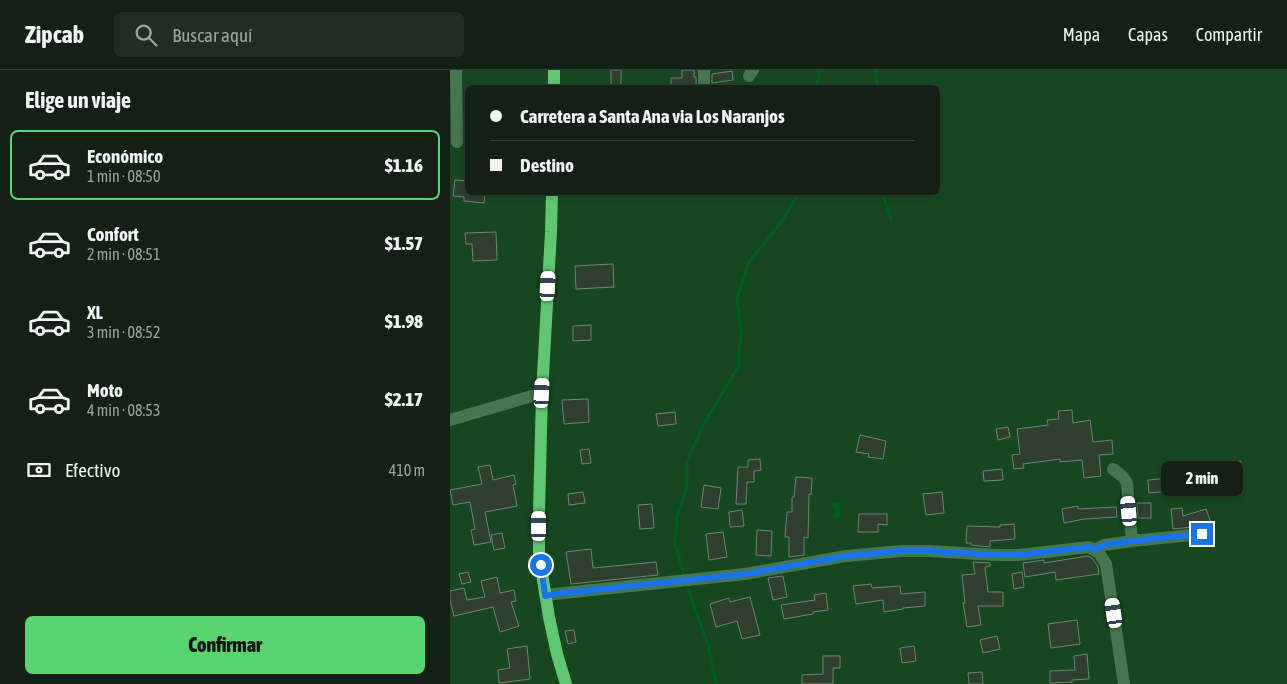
<!DOCTYPE html>
<html lang="es">
<head>
<meta charset="utf-8">
<style>
	body { margin:0; font-family:"Asap Condensed",sans-serif; background:#212d22; color:#f1f3f6; height:100vh; display:flex; flex-direction:column; font-size:19px; white-space:nowrap }
	* { box-sizing:border-box; margin:0 }
	p { font-size:16px; color:#9da3a0 }
	.icon { flex:none; width:28px; height:28px; fill:none; stroke:currentColor; stroke-width:2; stroke-linecap:round; stroke-linejoin:round }
	.map { position:relative; flex:1; overflow:hidden }
	.drawer { display:flex; flex-direction:column; background:#142015; width:450px }
	.drawer>* { flex:none }
	.top-card { position:absolute; left:15px; top:15px; width:475px; height:110px; border-radius:8px; box-shadow:0 2px 8px #0003,0 0 0 1px #333e34; display:grid; align-content:center; height:110px; padding:0 25px; background:#142015 }
	.end { position:absolute; width:22px; height:22px; margin:-11px; border:6px solid #1a73e8; background:#fff; box-shadow:0 0 0 2px #fff }
	.from { border-radius:50% }
	.bubble { position:absolute; height:35px; border-radius:8px; background:#142015; box-shadow:0 2px 8px #0003,0 0 0 1px #333e34; font-size:16px; font-weight:800; line-height:35px; text-align:center }
	.car { position:absolute; width:15px; height:30px; margin:-15px -8px; border-radius:6px; box-shadow:0 0 4px 1px #0007; background:linear-gradient(#fff 24%,#345 0 40%,#fff 0 76%,#345 0 86%,#fff 0) }
	.top-card b { display:flex; align-items:center; gap:18px; height:48px; font-size:19px }
	.top-card b+b { border-top:1px solid #333e34 }
	.top-card i { width:12px; height:12px; background:#f1f3f6 }
	ul { padding:0; list-style:none }
	li { display:flex; align-items:center; gap:15px; height:70px; margin:0 10px 8px; padding:0 15px; border:2px solid transparent; border-radius:8px }
	li div { flex:1 }
	li b { display:block; font-size:19px }
	li em { font-style:normal; font-weight:800 }
	li.on { border-color:#58d570 }
	li>.icon { width:45px; height:45px; stroke-width:1.5 }
	h2 { padding:0 25px; font-size:22px; line-height:60px }
	.pay { display:flex; align-items:center; gap:12px; height:55px; padding:0 25px; font-size:19px }
	.pay p { margin-inline-start:auto }
	.cta { display:flex; gap:10px; margin-top:auto; padding:10px 25px }
	.cta a { flex:1; height:58px; border-radius:8px; background:#58d570; color:#111; font-size:20px; font-weight:800; line-height:58px; text-align:center }
	header { display:flex; align-items:center; gap:30px; box-sizing:border-box; height:70px; padding:0 25px; background:#142015; border-bottom:1px solid #333e34 }
	header strong { font-size:24px }
	nav { display:flex; gap:28px; margin-inline-start:auto; font-size:18px }
	.search { width:350px; height:45px; background:#212d22; display:flex; align-items:center; gap:12px; box-sizing:border-box; padding:0 18px; border-radius:8px; color:#9da3a0; font-size:19px }
	main { display:flex; flex:1; min-height:0 }
	.map>svg:first-child { display:block }
	.green { fill:#174720; fill-rule:evenodd }
	.water { fill:#005f1f }
	.lines { fill:none; stroke-linecap:round; stroke-linejoin:round }
	.stream { stroke:#005f1f; stroke-width:3 }
	.building { fill:#2e3e2f; stroke:#718373 }
	.minor { stroke:#46764d; stroke-width:12 }
	.major { stroke:#5ec770; stroke-width:12 }
	.route { stroke:#1a73e8; stroke-width:6 }
</style>
</head>
<body>
<header>
<strong>Zipcab</strong>
<div class="search"><svg class="icon" aria-label="search" viewBox="0 0 24 24"><circle cx="10" cy="10" r="6"/><path d="M15 15l6 6"/></svg>Buscar aquí</div>
<nav><a>Mapa</a><a>Capas</a><a>Compartir</a></nav>
</header>
<main>
<section class="drawer">
<h2>Elige un viaje</h2>
<ul>
<li class="on"><svg class="icon" aria-label="car" viewBox="0 0 24 24"><path d="M5 17H2v-5l4-1 3-4h7l3 4 3 1v5h-3M9 17h6M6 11h13"/><circle cx="7" cy="17" r="2"/><circle cx="17" cy="17" r="2"/></svg><div><b>Económico</b><p>1 min · 08:50</p></div><em>$1.16</em></li>
<li><svg class="icon" aria-label="car" viewBox="0 0 24 24"><path d="M5 17H2v-5l4-1 3-4h7l3 4 3 1v5h-3M9 17h6M6 11h13"/><circle cx="7" cy="17" r="2"/><circle cx="17" cy="17" r="2"/></svg><div><b>Confort</b><p>2 min · 08:51</p></div><em>$1.57</em></li>
<li><svg class="icon" aria-label="car" viewBox="0 0 24 24"><path d="M5 17H2v-5l4-1 3-4h7l3 4 3 1v5h-3M9 17h6M6 11h13"/><circle cx="7" cy="17" r="2"/><circle cx="17" cy="17" r="2"/></svg><div><b>XL</b><p>3 min · 08:52</p></div><em>$1.98</em></li>
<li><svg class="icon" aria-label="car" viewBox="0 0 24 24"><path d="M5 17H2v-5l4-1 3-4h7l3 4 3 1v5h-3M9 17h6M6 11h13"/><circle cx="7" cy="17" r="2"/><circle cx="17" cy="17" r="2"/></svg><div><b>Moto</b><p>4 min · 08:53</p></div><em>$2.17</em></li>
</ul>
<div class="pay"><svg class="icon" aria-label="cash" viewBox="0 0 24 24"><path d="M3 7h18v10H3z"/><circle cx="12" cy="12" r="2"/></svg>Efectivo<p>410 m</p></div>
<div class="cta"><a>Confirmar</a></div>
</section>
<div class="map">
<svg width="837" height="614" viewBox="0 0 837 614">
	<rect width="100%" height="100%" fill="#1b2a1c"/>
	<path class="green" d="M 0,0 L 837,0 L 837,614 L 0,614 ZM 18,18 L 488,18 L 488,122 L 18,122 Z"/>
	<path class="water" d="M 382,433 L 391,433 L 390,440 L 391,446 L 389,448 L 385,448 L 383,446 L 385,439 Z"/>
	<g class="lines">
		<path class="stream" d="M 426,0 L 426,9 L 429,18
			M 365,18 L 369,7 L 369,0
			M 432,122 L 441,148
			M 233,501 L 225,473 L 227,447 L 237,415 L 237,391 L 254,354 L 288,297 L 291,262 L 287,229 L 299,192 L 332,151 L 349,122
			M 238,519 L 258,574 L 266,614"/>
	</g>
	<path class="building" d="M 161,0 L 171,0 L 171,18 L 161,18 Z
		M 232,0 L 244,0 L 244,7 L 246,7 L 246,16 L 243,16 L 243,18 L 221,18 L 221,8 L 232,8 Z
		M 282,1 L 283,10 L 262,13 L 262,4 Z
		M 5,110 L 18,111 L 18,122 L 35,122 L 34,133 L 14,131 L 14,127 L 3,126 Z
		M 46,162 L 47,190 L 23,191 L 22,174 L 16,174 L 15,163 Z
		M 163,194 L 164,217 L 126,219 L 125,196 Z
		M 141,255 L 141,270 L 123,271 L 123,256 Z
		M 138,329 L 139,352 L 114,354 L 112,330 Z
		M 622,340 L 623,353 L 640,350 L 643,372 L 662,370 L 663,384 L 649,385 L 651,406 L 634,408 L 632,390 L 610,392 L 610,389 L 573,394 L 574,398 L 564,399 L 562,385 L 570,384 L 567,359 L 598,355 L 597,350 L 609,349 L 608,341 Z
		M 225,342 L 226,354 L 208,356 L 206,344 Z
		M 558,357 L 560,367 L 548,370 L 546,359 Z
		M 410,365 L 436,371 L 433,389 L 418,387 L 419,384 L 406,382 Z
		M 139,379 L 141,393 L 132,394 L 130,380 Z
		M 310,389 L 311,400 L 304,401 L 304,412 L 297,412 L 296,434 L 286,434 L 288,397 L 298,397 L 298,390 Z
		M 791,391 L 792,402 L 772,404 L 771,393 Z
		M 40,395 L 43,410 L 64,405 L 66,414 L 63,415 L 67,436 L 35,442 L 41,472 L 24,475 L 21,460 L 25,459 L 20,432 L 3,435 L 0,420 L 32,414 L 28,397 Z
		M 552,399 L 553,410 L 534,411 L 533,401 Z
		M 346,407 L 362,408 L 361,425 L 359,424 L 358,468 L 354,467 L 354,485 L 339,487 L 339,467 L 335,467 L 337,442 L 342,442 L 342,427 L 344,427 Z
		M 721,408 L 722,421 L 699,423 L 698,410 Z
		M 254,415 L 271,418 L 268,439 L 251,437 Z
		M 133,422 L 135,433 L 119,435 L 118,424 Z
		M 492,422 L 494,443 L 476,445 L 473,424 Z
		M 687,433 L 701,433 L 701,448 L 688,448 Z
		M 202,434 L 204,458 L 190,459 L 188,435 Z
		M 628,436 L 628,439 L 666,437 L 667,447 L 634,449 L 614,453 L 612,439 Z
		M 732,438 L 733,446 L 756,439 L 761,453 L 753,456 L 723,459 L 721,439 Z
		M 292,440 L 294,456 L 280,457 L 279,442 Z
		M 409,444 L 437,444 L 437,455 L 428,454 L 428,462 L 408,462 Z
		M 564,454 L 565,469 L 540,471 L 540,477 L 521,475 L 521,473 L 516,473 L 517,456 L 550,457 L 550,455 Z
		M 307,460 L 322,461 L 321,486 L 306,485 Z
		M 273,462 L 277,487 L 259,490 L 256,464 Z
		M 52,463 L 55,478 L 44,480 L 41,465 Z
		M 141,479 L 143,498 L 206,492 L 208,505 L 121,514 L 116,482 Z
		M 638,486 L 643,489 L 648,497 L 649,504 L 606,510 L 605,502 L 575,507 L 573,493 L 594,490 L 594,493 Z
		M 523,492 L 540,493 L 540,496 L 535,497 L 538,522 L 553,522 L 553,536 L 528,536 L 531,555 L 517,557 L 513,533 L 515,533 L 512,505 L 525,504 Z
		M 18,502 L 21,512 L 12,514 L 9,504 Z
		M 572,502 L 574,517 L 564,519 L 562,504 Z
		M 333,506 L 337,527 L 323,530 L 318,508 Z
		M 47,507 L 50,523 L 64,520 L 66,531 L 61,532 L 69,556 L 50,562 L 43,537 L 4,546 L 0,530 L 0,521 L 14,518 L 17,530 L 35,527 L 31,511 Z
		M 421,514 L 422,518 L 450,516 L 451,524 L 475,522 L 475,536 L 453,538 L 453,539 L 434,542 L 433,530 L 406,534 L 403,516 Z
		M 376,523 L 378,540 L 363,542 L 363,544 L 334,549 L 331,535 L 365,530 L 364,525 Z
		M 300,527 L 310,565 L 292,569 L 287,551 L 266,557 L 260,534 L 279,528 L 280,532 Z
		M 627,550 L 630,574 L 601,578 L 598,554 Z
		M 124,560 L 126,572 L 118,574 L 115,561 Z
		M 547,566 L 550,579 L 533,583 L 530,570 Z
		M 77,576 L 80,609 L 49,613 L 48,600 L 60,598 L 57,579 Z
		M 464,576 L 466,591 L 452,593 L 450,578 Z
		M 637,584 L 639,609 L 622,610 L 622,612 L 600,613 L 600,601 L 625,600 L 624,586 Z
		M 373,586 L 390,586 L 390,598 L 383,598 L 383,614 L 352,614 L 352,605 L 373,604 Z
		M 532,602 L 533,614 L 519,614 L 518,603 Z"/>
	<g class="lines">
		<path class="minor" d="M 6,0 L 7,72
			M 254,0 L 254,18
			M 299,6 L 303,0
			M 0,350 L 92,323
			M 682,471 L 752,464
			M 644,480 L 654,475 L 682,471 L 677,413 L 673,407 L 663,399
			M 95,525 L 295,504 L 396,486 L 451,481 L 479,481 L 546,485 L 569,485 L 639,477 L 649,483 L 656,494 L 674,614"/>
		<path class="major" d="M 104,0 L 104,18
			M 102,122 L 101,162 L 92,323 L 89,442 L 89,485 L 99,547 L 107,584 L 116,614"/>
	</g>
	<g class="lines">
		<path class="route" d="M 91,495 L 95,526 L 105,524 L 295,504 L 396,486 L 451,481 L 479,481 L 546,485 L 569,485 L 639,477 L 644,480 L 654,475 L 682,471 L 752,464"/>
	</g>
</svg>
<i class="end from" style="left:91px;top:495px"></i>
<i class="end" style="left:752px;top:464px"></i>
<div class="bubble" style="left:711px;top:391px;width:82px">2 min</div>
<i class="car" style="left:98px;top:216px;rotate:3deg"></i>
<i class="car" style="left:92px;top:323px;rotate:3deg"></i>
<i class="car" style="left:679px;top:441px;rotate:355deg"></i>
<i class="car" style="left:89px;top:456px;rotate:0deg"></i>
<i class="car" style="left:664px;top:543px;rotate:352deg"></i>
<div class="top-card">
<b><i class="from"></i>Carretera a Santa Ana via Los Naranjos</b>
<b><i></i>Destino</b>
</div>
</div>
</main>
</body>
</html>
